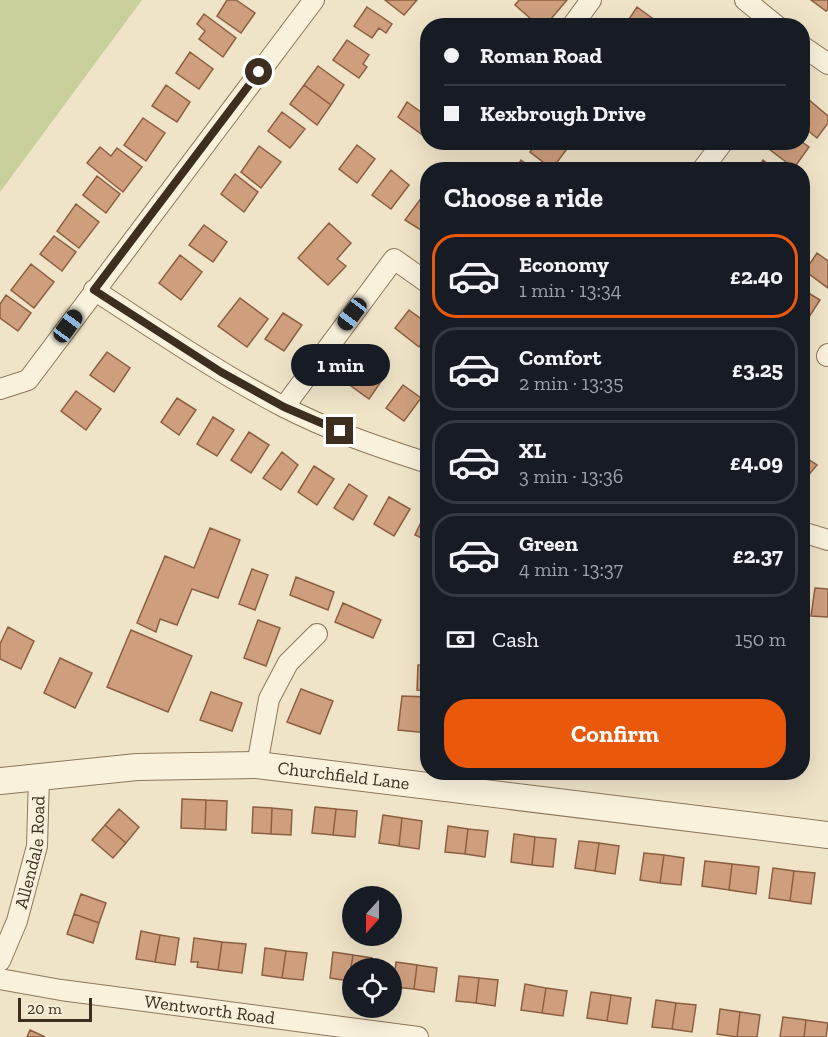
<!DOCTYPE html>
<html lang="en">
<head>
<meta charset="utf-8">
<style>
	body { margin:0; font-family:"Zilla Slab",serif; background:#20242c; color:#f1f3f6; height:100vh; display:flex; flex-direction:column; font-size:22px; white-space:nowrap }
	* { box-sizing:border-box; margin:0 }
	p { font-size:20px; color:#9ea1a6 }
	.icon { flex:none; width:33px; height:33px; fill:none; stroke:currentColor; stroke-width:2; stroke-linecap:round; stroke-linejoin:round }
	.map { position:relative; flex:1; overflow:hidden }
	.details { position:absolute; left:420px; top:162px; width:390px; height:618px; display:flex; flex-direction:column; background:#171b24; border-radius:24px; box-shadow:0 6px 24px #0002 }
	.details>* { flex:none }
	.guide { position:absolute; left:420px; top:18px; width:390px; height:132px; border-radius:24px; box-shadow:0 6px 24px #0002; display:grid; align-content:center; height:132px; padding:0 24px; background:#171b24 }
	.needle { width:39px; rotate:201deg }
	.fabs { position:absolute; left:342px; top:886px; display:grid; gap:12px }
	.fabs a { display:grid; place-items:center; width:60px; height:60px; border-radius:50%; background:#171b24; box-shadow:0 6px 24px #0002; font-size:30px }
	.scale { position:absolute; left:18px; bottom:15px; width:74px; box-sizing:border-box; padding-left:6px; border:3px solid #3d2e20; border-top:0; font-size:16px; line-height:21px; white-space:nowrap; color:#3d2e20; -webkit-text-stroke:4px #f7eed8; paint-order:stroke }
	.end { position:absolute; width:27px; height:27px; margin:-14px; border:8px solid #3d2e20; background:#fff; box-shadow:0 0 0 3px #fff }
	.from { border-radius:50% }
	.bubble { position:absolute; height:42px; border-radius:21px; background:#171b24; box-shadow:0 6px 24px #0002; font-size:20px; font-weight:700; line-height:42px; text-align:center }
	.car { position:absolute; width:18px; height:36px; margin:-18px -9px; border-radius:8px; box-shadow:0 0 4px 2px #0007; background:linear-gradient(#222 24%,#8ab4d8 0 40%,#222 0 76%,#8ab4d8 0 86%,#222 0) }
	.guide b { display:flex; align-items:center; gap:21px; height:57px; font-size:22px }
	.guide b+b { border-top:2px solid #363941 }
	.guide i { width:15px; height:15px; background:#f1f3f6 }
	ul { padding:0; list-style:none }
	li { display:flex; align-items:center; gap:18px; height:84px; margin:0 12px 9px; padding:0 12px; border:3px solid #363941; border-radius:24px }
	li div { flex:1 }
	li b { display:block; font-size:22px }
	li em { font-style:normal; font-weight:700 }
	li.current { border-color:#ea580c }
	li>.icon { width:54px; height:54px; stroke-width:1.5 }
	h2 { padding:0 24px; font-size:27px; line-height:72px }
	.pay { display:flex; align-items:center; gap:15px; height:66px; padding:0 24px; font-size:22px }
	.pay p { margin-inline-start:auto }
	.action { display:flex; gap:12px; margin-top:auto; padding:12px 24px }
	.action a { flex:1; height:69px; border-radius:24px; background:#ea580c; color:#fff; font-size:24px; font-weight:700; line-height:69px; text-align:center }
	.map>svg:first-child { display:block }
	.green { fill:#c9cf9b }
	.building { fill:#cf9f7d; stroke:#8d5f41; stroke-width:1.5 }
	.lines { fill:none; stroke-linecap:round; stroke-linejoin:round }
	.minor-casing { stroke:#8d765c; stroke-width:22 }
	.tertiary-casing { stroke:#8d765c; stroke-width:28 }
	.minor { stroke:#faf1dc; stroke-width:20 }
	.tertiary { stroke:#faf1dc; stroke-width:26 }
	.route { stroke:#3d2e20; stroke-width:8 }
	.labels { text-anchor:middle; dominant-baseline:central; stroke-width:6; stroke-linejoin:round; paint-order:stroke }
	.street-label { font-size:18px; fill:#3d2e20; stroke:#f7eed8 }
</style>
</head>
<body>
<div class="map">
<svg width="828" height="1037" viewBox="0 0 828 1037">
	<rect width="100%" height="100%" fill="#f0e4c8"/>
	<path class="green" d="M 0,0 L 142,0 L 0,192 Z"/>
	<path class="building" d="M 227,0 L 236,0 L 255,13 L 241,33 L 217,16 Z
		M 385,0 L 417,0 L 404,15 Z
		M 519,0 L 567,0 L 545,26 L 539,26 L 515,5 Z
		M 811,0 L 828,0 L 828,9 L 826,11 Z
		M 367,7 L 392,24 L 386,33 L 379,28 L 372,38 L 354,26 Z
		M 637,7 L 663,26 L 632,26 L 627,22 Z
		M 204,14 L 236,38 L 223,57 L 199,39 L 205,31 L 197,24 Z
		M 347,40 L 369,55 L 363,64 L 367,67 L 359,78 L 333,60 Z
		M 190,52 L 213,69 L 199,89 L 176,73 Z
		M 318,66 L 344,85 L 331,105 L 304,85 Z
		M 166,85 L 190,102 L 177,122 L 152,106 Z
		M 304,85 L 331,105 L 317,125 L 290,104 Z
		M 808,99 L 828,116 L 828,123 L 817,138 L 802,126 L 802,106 Z
		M 407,102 L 428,117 L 428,139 L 398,117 Z
		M 282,112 L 305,129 L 290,148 L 268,131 Z
		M 143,118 L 165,133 L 146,161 L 124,145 Z
		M 537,142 L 572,142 L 552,169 L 530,152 Z
		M 774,142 L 802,142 L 809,147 L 794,168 L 769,149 Z
		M 357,145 L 375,159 L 357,183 L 339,169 Z
		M 259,146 L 281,162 L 261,188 L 241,172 Z
		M 100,147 L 111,156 L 117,148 L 142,167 L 123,192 L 87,163 Z
		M 521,160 L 534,170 L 515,170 Z
		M 763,160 L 775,170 L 757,170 Z
		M 391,170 L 409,185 L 391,209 L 372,195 Z
		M 235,174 L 258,192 L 244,212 L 221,194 Z
		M 97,176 L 120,194 L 106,213 L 83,195 Z
		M 422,197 L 428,200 L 428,227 L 424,232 L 405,220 Z
		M 76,204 L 99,222 L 79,248 L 57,231 Z
		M 329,223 L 351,243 L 337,259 L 346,266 L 328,285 L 298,258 Z
		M 204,225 L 227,242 L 213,262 L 189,245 Z
		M 54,236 L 76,252 L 62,271 L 40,254 Z
		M 817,253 L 828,261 L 828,288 L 805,271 Z
		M 180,255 L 202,272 L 181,300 L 159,283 Z
		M 31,264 L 54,282 L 34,308 L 11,290 Z
		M 802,289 L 820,300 L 809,317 L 802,312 Z
		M 6,295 L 31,313 L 18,331 L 0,318 L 0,304 Z
		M 240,298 L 268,319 L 247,347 L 218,326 Z
		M 409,310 L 428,324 L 428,335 L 419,347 L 395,328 Z
		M 283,313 L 302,325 L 284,351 L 265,339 Z
		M 107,352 L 130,368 L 114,392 L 90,375 Z
		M 367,362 L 385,376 L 369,399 L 351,386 Z
		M 403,385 L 421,398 L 404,421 L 386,408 Z
		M 76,391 L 101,409 L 86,430 L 61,411 Z
		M 177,398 L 196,410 L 179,435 L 161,422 Z
		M 213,417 L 234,430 L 217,456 L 197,444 Z
		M 249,432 L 269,445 L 251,473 L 231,460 Z
		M 282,452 L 298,465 L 281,490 L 263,478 Z
		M 802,455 L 817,465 L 802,483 Z
		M 314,466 L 334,479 L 317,505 L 298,492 Z
		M 349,484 L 367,496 L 353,520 L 334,508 Z
		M 389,497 L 410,509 L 394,536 L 374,524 Z
		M 426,512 L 428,513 L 428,541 L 415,535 Z
		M 210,528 L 240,540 L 218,598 L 192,589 L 177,625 L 160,619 L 156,632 L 137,623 L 165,556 L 194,568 Z
		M 252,569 L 268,575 L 255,610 L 239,604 Z
		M 296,577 L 334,592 L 328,610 L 290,595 Z
		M 815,588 L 828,589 L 828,617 L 811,616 Z
		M 343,603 L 381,620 L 373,638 L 335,622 Z
		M 258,620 L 280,628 L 266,666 L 244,658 Z
		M 8,627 L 34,641 L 21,669 L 0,659 L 0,644 Z
		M 131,630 L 192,656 L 168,712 L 107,687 Z
		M 60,658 L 92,673 L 75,708 L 44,693 Z
		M 418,665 L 428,665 L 428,691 L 417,690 Z
		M 301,689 L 333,701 L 320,734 L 287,722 Z
		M 211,692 L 242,703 L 232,731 L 200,720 Z
		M 402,696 L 428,697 L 428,733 L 398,730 Z
		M 475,772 L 502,772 L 501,779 L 475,776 Z
		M 182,799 L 206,800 L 205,829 L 181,828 Z
		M 206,800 L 227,801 L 226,830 L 205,829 Z
		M 253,807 L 272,808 L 271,834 L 252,833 Z
		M 315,807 L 336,809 L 333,835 L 312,833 Z
		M 272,808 L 292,810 L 291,835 L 271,834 Z
		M 119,809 L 139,827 L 126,843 L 105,825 Z
		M 336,809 L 357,811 L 355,837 L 333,835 Z
		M 383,815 L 402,818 L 399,846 L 379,843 Z
		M 402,818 L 422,821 L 419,849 L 399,846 Z
		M 105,825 L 126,843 L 113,858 L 92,840 Z
		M 448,826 L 468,829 L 465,854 L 445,852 Z
		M 468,829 L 488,831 L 485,857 L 465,854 Z
		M 514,834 L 535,837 L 532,865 L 511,862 Z
		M 535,837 L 556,839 L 553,867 L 532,865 Z
		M 579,841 L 599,843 L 595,871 L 575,868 Z
		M 599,843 L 619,846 L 615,874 L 595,871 Z
		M 644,853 L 664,855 L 660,883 L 640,880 Z
		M 664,855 L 684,858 L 681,885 L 660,883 Z
		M 705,861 L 732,864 L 729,890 L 702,886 Z
		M 732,864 L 759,867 L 756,894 L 729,890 Z
		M 773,868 L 794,871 L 790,901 L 769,898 Z
		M 794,871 L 815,873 L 811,904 L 790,901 Z
		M 81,894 L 106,903 L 99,923 L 74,914 Z
		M 74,914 L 99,923 L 93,943 L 67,934 Z
		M 141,931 L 160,935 L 155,962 L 136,959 Z
		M 160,935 L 179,938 L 175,965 L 155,962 Z
		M 194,938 L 222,942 L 218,970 L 197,967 L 198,962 L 191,962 Z
		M 222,942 L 246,944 L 242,973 L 218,970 Z
		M 265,948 L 286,951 L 282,978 L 262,975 Z
		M 286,951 L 307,953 L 303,980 L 282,978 Z
		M 333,952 L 353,955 L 349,981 L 330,978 Z
		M 353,955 L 372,958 L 371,969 L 352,969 L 352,982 L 349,981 Z
		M 396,962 L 417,965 L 414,989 L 393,987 Z
		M 417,965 L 437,968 L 434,992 L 414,989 Z
		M 459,976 L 479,978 L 476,1003 L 456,1001 Z
		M 479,978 L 498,980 L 495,1006 L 476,1003 Z
		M 525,984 L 546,988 L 542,1013 L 521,1010 Z
		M 546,988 L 567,991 L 563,1016 L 542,1013 Z
		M 591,992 L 611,995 L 607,1021 L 587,1018 Z
		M 611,995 L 631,998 L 627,1024 L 607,1021 Z
		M 656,1000 L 676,1003 L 672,1029 L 652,1027 Z
		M 676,1003 L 696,1005 L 692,1032 L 672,1029 Z
		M 720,1009 L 740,1012 L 737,1037 L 717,1034 Z
		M 740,1012 L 760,1015 L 757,1037 L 737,1037 Z
		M 783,1017 L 806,1020 L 804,1037 L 780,1037 Z
		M 806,1020 L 828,1023 L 826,1037 L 804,1037 Z
		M 30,1030 L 45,1037 L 27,1037 Z"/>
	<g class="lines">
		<defs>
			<g id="minor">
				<path d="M 745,0 L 777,26"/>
				<path d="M 572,26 L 591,0"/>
				<path d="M 802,46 L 828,64"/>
				<path d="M 702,170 L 723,142"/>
				<path d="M 94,290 C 156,330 217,372 282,406 C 328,430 378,447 428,463"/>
				<path d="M 827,356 L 828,354"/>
				<path d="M 0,389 L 28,380 L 314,0"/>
				<path d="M 284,407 L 394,259 L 428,283"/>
				<path d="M 802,532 L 828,540"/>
				<path d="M 257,765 L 269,699 L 288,663 L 317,634"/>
				<path id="s1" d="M 0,961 L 17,921 L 37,846 L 39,777"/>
				<path id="s2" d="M 0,979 L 61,990 L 418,1037"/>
			</g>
			<g id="tertiary">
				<path id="s3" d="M 0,781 L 137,767 L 257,765 L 828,835"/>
			</g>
		</defs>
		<use href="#minor" class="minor-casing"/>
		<use href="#tertiary" class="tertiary-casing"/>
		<use href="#minor" class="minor"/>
		<use href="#tertiary" class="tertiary"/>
	</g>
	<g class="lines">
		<path class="route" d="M 259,72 L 94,290 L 221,372 L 284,407 L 340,431"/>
	</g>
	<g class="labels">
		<g class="street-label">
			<text stroke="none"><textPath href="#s3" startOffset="345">Churchfield Lane</textPath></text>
			<text stroke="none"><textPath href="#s1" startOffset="114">Allendale Road</textPath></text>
			<text stroke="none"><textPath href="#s2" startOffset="212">Wentworth Road</textPath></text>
		</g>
	</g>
</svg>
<div class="fabs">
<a><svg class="needle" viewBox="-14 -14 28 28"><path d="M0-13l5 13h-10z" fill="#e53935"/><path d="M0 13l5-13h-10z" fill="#9ea1a6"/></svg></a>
<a><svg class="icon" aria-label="locate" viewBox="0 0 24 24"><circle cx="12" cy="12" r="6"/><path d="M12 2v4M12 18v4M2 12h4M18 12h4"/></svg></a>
</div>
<div class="scale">20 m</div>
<i class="end from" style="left:259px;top:72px"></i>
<i class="end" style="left:340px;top:431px"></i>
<div class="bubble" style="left:291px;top:344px;width:99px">1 min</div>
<i class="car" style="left:352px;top:314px;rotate:217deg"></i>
<i class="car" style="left:68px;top:326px;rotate:36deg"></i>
<div class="guide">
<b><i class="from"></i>Roman Road</b>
<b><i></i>Kexbrough Drive</b>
</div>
<section class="details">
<h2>Choose a ride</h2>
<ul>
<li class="current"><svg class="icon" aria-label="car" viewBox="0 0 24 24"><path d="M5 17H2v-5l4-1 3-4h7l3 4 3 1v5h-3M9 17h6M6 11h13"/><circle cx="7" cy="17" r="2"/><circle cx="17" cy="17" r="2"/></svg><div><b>Economy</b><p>1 min · 13:34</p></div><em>£2.40</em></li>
<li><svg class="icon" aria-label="car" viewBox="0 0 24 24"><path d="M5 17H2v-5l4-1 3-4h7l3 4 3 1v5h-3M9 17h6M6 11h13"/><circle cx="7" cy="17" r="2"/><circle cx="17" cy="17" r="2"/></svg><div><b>Comfort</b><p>2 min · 13:35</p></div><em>£3.25</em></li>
<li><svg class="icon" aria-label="car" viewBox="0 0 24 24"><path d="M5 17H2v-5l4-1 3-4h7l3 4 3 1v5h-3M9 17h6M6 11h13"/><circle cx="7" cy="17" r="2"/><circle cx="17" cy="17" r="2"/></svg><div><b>XL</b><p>3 min · 13:36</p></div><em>£4.09</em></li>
<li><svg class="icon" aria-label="car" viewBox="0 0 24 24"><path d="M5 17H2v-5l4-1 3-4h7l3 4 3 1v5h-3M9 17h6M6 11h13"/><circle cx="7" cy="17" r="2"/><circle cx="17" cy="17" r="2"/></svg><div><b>Green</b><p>4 min · 13:37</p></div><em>£2.37</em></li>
</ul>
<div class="pay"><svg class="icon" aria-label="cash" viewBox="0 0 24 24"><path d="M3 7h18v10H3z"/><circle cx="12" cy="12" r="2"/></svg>Cash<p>150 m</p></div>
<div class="action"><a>Confirm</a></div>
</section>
</div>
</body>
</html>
